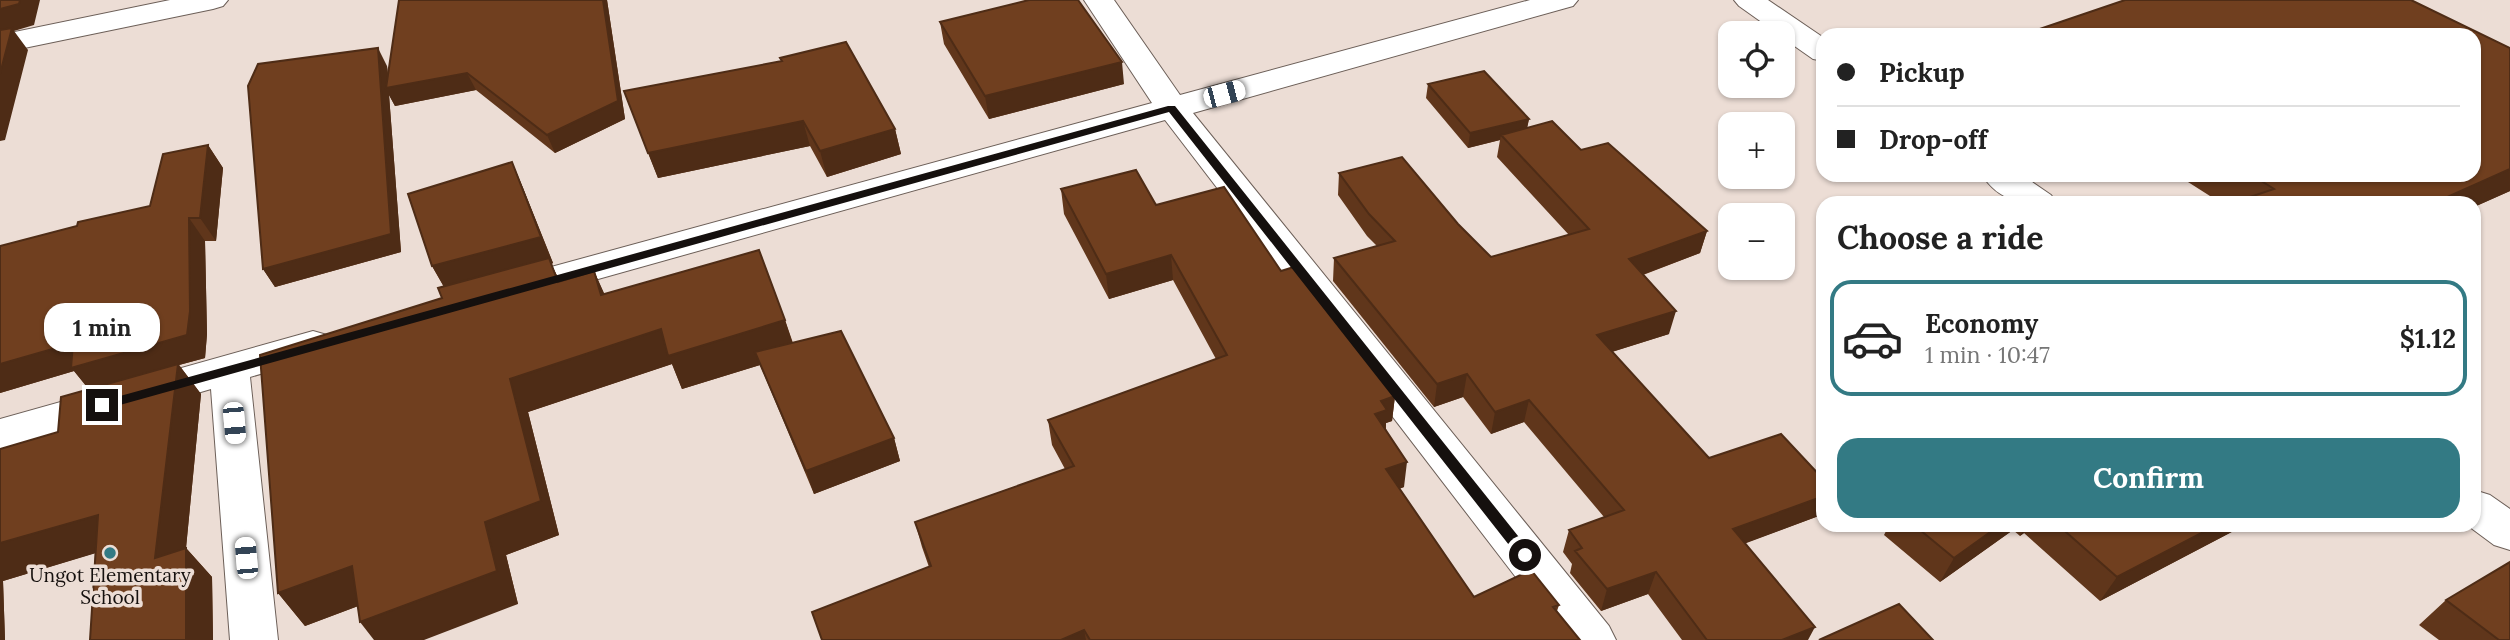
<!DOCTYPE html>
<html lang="en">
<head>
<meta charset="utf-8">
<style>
	body { margin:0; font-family:Lora,serif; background:#f6f6f6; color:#222; height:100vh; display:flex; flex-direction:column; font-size:26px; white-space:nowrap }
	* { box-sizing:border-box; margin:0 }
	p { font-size:23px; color:#767676 }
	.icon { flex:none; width:38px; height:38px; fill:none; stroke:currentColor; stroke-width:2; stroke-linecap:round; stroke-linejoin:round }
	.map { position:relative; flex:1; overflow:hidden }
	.side { position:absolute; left:1816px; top:196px; width:665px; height:336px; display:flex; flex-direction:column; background:#fff; border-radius:21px; box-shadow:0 2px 5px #0004 }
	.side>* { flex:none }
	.hud { position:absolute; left:1816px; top:28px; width:665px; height:154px; border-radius:21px; box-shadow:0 2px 5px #0004; display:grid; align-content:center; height:154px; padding:0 21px; background:#fff }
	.controls { position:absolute; left:1718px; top:21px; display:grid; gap:14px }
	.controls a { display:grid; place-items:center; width:77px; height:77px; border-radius:14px; background:#fff; box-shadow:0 2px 5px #0004; font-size:35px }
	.end { position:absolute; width:32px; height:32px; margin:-16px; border:9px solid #15100e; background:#fff; box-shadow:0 0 0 4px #fff }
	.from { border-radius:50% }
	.bubble { position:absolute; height:49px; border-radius:21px; background:#fff; box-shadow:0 2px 5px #0004; font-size:23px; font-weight:700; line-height:49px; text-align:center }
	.car { position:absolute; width:21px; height:42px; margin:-21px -10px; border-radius:9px; box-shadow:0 0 5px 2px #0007; background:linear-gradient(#fff 24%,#345 0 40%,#fff 0 76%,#345 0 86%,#fff 0) }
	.hud b { display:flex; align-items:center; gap:24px; height:66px; font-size:26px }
	.hud b+b { border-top:2px solid #e0e0e0 }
	.hud i { width:18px; height:18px; background:#222 }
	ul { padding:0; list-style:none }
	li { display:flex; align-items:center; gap:21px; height:116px; margin:0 14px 10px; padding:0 7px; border:4px solid transparent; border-radius:21px }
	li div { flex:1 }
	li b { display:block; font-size:26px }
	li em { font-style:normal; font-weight:700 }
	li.on { border-color:#337a84 }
	li>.icon { width:63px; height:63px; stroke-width:1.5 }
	h2 { padding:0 21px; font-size:32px; line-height:84px }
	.button { display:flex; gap:14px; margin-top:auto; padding:14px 21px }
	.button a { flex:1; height:80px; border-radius:21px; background:#337a84; color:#fff; font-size:28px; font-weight:700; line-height:80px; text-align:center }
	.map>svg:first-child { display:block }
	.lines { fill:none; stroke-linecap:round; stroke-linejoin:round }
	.minor-casing { stroke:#6c5f58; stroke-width:2 }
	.minor { fill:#fff; fill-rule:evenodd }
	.wall { fill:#60361b }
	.shaded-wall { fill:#4e2c16 }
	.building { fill:#703f1f; stroke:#4e2c16; stroke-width:2 }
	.route { fill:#15100e }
	.poi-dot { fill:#337a84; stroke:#ecddd5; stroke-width:2.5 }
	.labels { text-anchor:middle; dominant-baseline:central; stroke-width:7; stroke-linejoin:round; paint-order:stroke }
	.poi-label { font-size:19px; fill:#15100e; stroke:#ecddd5 }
</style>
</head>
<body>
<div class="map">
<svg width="2510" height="640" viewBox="0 0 2510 640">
	<rect width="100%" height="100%" fill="#ecddd5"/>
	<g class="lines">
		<defs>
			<path id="minor" d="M 170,0 L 228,0 L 223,6 L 213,9 L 0,53 L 0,35 Z
				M 1084,0 L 1114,0 L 1180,95 L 1530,0 L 1578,0 L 1573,6 L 1193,113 L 1609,626 L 1616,640 L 1564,640 L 1165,120 L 509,304 L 496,300 L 490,291 L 496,282 L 1152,103 Z
				M 1734,0 L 1768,0 L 1824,38 L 1824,61 L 1813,59 L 1783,38 L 1783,33 L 1777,33 L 1739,6 Z
				M 1982,175 L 2022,175 L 2051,195 L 2057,203 C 2025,203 2002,205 1982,175 Z
				M 313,331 L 327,335 L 333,345 L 327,355 L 250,377 L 278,640 L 230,640 L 211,389 L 0,451 L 0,419 Z
				M 2474,490 L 2490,495 L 2510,509 L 2510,550 L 2494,545 L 2467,525 L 2474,525 Z"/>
		</defs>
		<use href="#minor" class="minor-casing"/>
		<use href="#minor" class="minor"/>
	</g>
	<path class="wall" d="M 399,0 L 607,0 L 625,119 L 555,153 L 476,90 L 395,106 L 389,95 L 401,252 L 275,287 L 263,269 L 387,66 L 388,74 Z
		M 940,22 L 1124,84 L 989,119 L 944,44 Z
		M 2510,48 L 2510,191 L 2474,207 L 2474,203 L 2221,203 L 2177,175 L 2474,175 Z
		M 1428,84 L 1529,119 L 1527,127 L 1581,150 L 1707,231 L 1700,253 L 1643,275 L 1669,334 L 1612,352 L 1709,458 L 1824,480 L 1824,514 L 1745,543 L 1808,640 L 1682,640 L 1648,594 L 1601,611 L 1570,573 L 1572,564 L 1563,552 L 1569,530 L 1604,517 L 1524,422 L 1491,434 L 1463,397 L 1434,407 L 1333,281 L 1334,258 L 1377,246 L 1367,236 L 1338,195 L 1339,173 L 1458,224 L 1491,257 L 1569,235 L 1497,157 L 1500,140 L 1468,148 L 1426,98 Z
		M 624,91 L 895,129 L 901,154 L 827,177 L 810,146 L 658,178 Z
		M 208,145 L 223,168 L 216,241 L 205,241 L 207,334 L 205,358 L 179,365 L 201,394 L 186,548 L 212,577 L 213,640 L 90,640 L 95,553 L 3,581 L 5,640 L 0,640 L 0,449 L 58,432 L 89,389 L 74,371 L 0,393 L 0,246 L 77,226 L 150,206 Z
		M 512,162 L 523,188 L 553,263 L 551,264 L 560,281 L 594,271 L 604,294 L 785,320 L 793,343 L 894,438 L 900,461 L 814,494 L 760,365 L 682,389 L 672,364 L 528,412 L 559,535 L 506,555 L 518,604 L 358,606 L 305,626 L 278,593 L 442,298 L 444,287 L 432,266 Z
		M 1061,189 L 1156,205 L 1281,271 L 1395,396 L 1392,421 L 1386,423 L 1386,429 L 1404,487 L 1399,489 L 1474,597 L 1559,605 L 1557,611 L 1580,640 L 822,640 L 929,567 L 922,547 L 915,522 L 1065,469 L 1052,445 L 1048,420 L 1216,359 L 1173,280 L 1109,299 L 1064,214 Z
		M 1889,525 L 2245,525 L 2100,601 L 2024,533 L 2020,536 L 2013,530 L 1940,582 L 1884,535 Z
		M 2446,600 L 2510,640 L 2439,640 L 2419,625 Z"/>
	<path class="shaded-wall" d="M 20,0 L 40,0 L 34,25 L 14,31 L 28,50 L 5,140 L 0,141 L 0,9 Z
		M 603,0 L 607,0 L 625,119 L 555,153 L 547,135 Z
		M 378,48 L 387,66 L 389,87 L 467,73 L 476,90 L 395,106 L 389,95 L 401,252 L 275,287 L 263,269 Z
		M 1122,62 L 1124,84 L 989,119 L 985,96 Z
		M 1529,119 L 1526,134 L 1501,135 L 1500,140 L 1468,148 L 1470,133 Z
		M 803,121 L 810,146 L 658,178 L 648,153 Z
		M 895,129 L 901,154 L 827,177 L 820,151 Z
		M 208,145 L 223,168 L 216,241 L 200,218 Z
		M 512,162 L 523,188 L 553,263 L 551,264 L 565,292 L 447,292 L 432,266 Z
		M 2510,169 L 2510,191 L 2474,207 L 2474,203 L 2434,203 Z
		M 189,218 L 205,241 L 207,334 L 205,358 L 179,365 L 201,394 L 186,548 L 212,577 L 213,640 L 186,640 L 90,391 L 74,371 L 0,393 L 0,364 L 73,343 Z
		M 1707,231 L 1700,253 L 1623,282 L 1629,259 Z
		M 1171,255 L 1173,280 L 1109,299 L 1106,274 Z
		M 594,271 L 609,304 L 601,295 Z
		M 1676,311 L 1669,334 L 1592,358 L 1597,335 Z
		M 785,320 L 796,354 L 755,352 L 760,365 L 682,389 L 672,364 L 528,412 L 559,535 L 506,555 L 518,604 L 424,640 L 374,640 L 360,622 L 510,379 L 661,329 Z
		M 1467,374 L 1463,397 L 1434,407 L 1437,384 Z
		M 1395,396 L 1392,421 L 1386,423 L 1385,435 L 1375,414 L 1381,401 Z
		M 1529,400 L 1524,422 L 1491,434 L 1495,412 Z
		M 894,438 L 900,461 L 814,494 L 806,471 Z
		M 1407,462 L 1404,487 L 1383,494 L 1386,469 Z
		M 1824,496 L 1824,514 L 1725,551 L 1733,529 Z
		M 98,515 L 126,544 L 3,581 L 5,640 L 0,640 L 0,543 Z
		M 2000,525 L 2016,525 L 2013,530 L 1940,582 L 1954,558 Z
		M 2026,525 L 2029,525 L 2024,533 L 2020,536 Z
		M 2217,525 L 2245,525 L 2100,601 L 2117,577 Z
		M 352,566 L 377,599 L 305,626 L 278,593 Z
		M 1656,572 L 1648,594 L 1601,611 L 1607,589 Z
		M 1815,627 L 1808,640 L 1782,640 Z
		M 1084,630 L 1086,640 L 1061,640 Z"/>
	<path class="building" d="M 0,0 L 20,0 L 19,4 L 0,9 Z
		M 399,0 L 603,0 L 618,101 L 547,135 L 467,73 L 386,88 Z
		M 1029,0 L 1078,0 L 1122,62 L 985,96 L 940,22 Z
		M 2125,0 L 2411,0 L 2510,48 L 2510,169 L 2434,203 L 2232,203 L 2274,189 L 2252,175 L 2474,175 L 2474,35 L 2022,35 Z
		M 12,28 L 0,74 L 0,30 Z
		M 846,42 L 895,129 L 820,151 L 803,121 L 648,153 L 624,91 L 782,61 L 780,58 Z
		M 378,48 L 391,234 L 263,269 L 248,86 L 258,64 Z
		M 1484,71 L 1529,119 L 1470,133 L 1428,84 Z
		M 1552,121 L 1581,150 L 1608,143 L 1707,231 L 1629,259 L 1676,311 L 1597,335 L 1709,458 L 1781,434 L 1824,480 L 1824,496 L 1733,529 L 1815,627 L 1782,640 L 1707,640 L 1656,572 L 1607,589 L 1575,551 L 1582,548 L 1569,530 L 1624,510 L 1529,400 L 1495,412 L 1467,374 L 1437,384 L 1334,258 L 1395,241 L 1369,214 L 1339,173 L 1402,157 L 1458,224 L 1491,257 L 1589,229 L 1501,135 Z
		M 208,145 L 200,218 L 189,218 L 190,311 L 187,335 L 71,368 L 73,343 L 0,364 L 0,246 L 77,226 L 78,222 L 150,206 L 163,154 Z
		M 512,162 L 541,237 L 432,266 L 408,194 Z
		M 1136,170 L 1156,205 L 1224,187 L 1281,271 L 1294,267 L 1395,396 L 1381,401 L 1387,410 L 1375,414 L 1407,462 L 1386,469 L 1474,597 L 1531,570 L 1559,605 L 1553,607 L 1580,640 L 1090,640 L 1084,630 L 1061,640 L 822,640 L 812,612 L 931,566 L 915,522 L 1074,466 L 1048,420 L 1227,355 L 1171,255 L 1106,274 L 1061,189 Z
		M 759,250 L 785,320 L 668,356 L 661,329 L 510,379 L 541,501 L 485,522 L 497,571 L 360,622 L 352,566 L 278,593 L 260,355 L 442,298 L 438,288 L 549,258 L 558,282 L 594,271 L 601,295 Z
		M 841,331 L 894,438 L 806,471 L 755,352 Z
		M 178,364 L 155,558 L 186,548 L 186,640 L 90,640 L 98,515 L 0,543 L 0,449 L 58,432 L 61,397 Z
		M 1914,525 L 2000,525 L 1954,558 Z
		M 2058,525 L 2217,525 L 2117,577 Z
		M 2510,562 L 2510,640 L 2499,640 L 2446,600 Z
		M 1899,604 L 1933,640 L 1819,640 Z"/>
	<path class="route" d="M 1168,106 L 1175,106 L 1530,551 L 1530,559 L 1520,559 L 1169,112 L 102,410 L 96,405 L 102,401 Z"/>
	<circle class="poi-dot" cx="110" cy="553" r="7"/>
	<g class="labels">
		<g class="poi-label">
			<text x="110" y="575">Ungot Elementary<tspan x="110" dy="22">School</tspan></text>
		</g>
	</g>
</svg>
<div class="controls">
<a><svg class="icon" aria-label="locate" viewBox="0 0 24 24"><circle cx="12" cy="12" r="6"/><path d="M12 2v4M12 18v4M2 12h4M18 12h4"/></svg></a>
<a>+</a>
<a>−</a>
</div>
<i class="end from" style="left:1525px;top:555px"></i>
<i class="end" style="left:102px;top:405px"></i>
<div class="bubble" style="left:44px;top:303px;width:116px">1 min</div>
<i class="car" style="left:1224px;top:94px;rotate:75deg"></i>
<i class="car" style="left:234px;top:423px;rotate:175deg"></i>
<i class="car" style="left:246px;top:558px;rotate:355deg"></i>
<div class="hud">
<b><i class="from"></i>Pickup</b>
<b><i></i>Drop-off</b>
</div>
<section class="side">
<h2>Choose a ride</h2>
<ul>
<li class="on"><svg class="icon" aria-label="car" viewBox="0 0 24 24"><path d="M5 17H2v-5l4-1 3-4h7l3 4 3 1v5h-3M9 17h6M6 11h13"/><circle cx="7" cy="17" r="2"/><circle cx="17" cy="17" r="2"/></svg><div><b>Economy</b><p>1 min · 10:47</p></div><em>$1.12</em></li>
</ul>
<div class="button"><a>Confirm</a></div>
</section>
</div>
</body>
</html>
